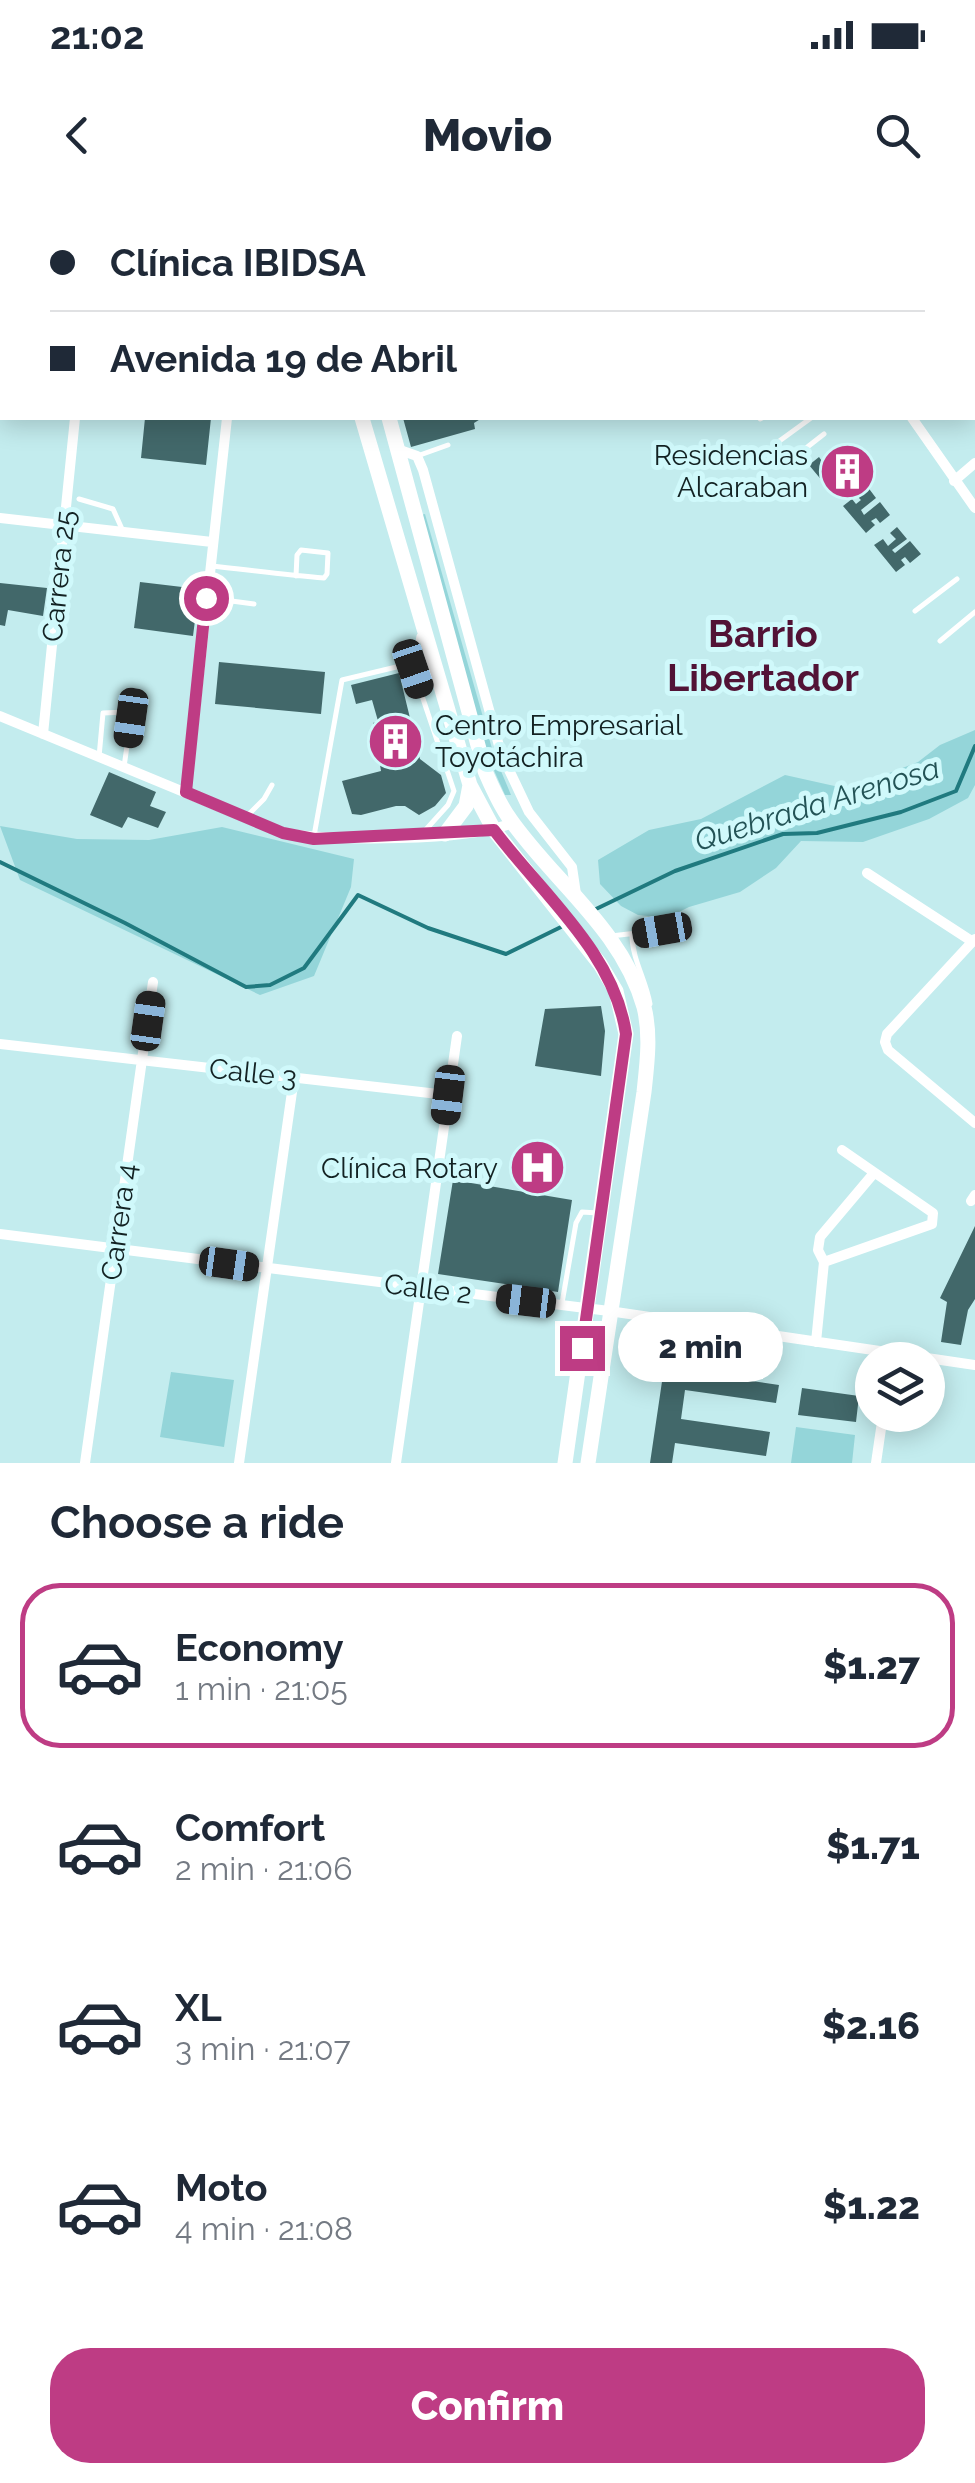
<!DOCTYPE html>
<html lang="en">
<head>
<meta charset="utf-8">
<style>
	body { margin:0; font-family:Raleway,sans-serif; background:#f2f2f3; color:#1f2937; height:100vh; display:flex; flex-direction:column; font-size:38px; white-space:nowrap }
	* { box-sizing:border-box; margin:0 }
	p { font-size:32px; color:#747a83 }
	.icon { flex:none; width:55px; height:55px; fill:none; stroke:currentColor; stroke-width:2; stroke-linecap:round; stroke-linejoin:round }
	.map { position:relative; height:1263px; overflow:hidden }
	.drawer { display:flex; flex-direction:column; background:#fff; flex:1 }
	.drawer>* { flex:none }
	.banner { position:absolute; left:0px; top:0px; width:975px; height:220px; box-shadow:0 5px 25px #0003; display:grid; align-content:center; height:220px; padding:0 50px; background:#fff }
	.fabs { position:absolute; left:855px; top:1142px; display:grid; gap:20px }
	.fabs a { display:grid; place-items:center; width:90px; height:90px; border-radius:50%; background:#fff; box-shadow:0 5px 25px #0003; font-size:50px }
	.end { position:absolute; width:45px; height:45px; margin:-22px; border:12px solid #be3c84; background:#fff; box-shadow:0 0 0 5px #fff }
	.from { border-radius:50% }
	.bubble { position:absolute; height:70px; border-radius:35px; background:#fff; box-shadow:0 5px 25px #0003; font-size:32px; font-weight:800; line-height:70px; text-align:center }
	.car { position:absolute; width:30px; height:60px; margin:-30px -15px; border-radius:12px; box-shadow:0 0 8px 2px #0007; background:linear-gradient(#222 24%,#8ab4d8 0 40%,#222 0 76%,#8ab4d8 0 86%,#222 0) }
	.banner b { display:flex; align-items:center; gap:35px; height:95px; font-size:38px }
	.banner b+b { border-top:2px solid #e0e1e3 }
	.banner i { width:25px; height:25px; background:#1f2937 }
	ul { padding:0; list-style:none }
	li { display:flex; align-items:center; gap:30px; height:165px; margin:0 20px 15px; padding:0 30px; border:5px solid transparent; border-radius:40px }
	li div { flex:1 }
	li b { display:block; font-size:38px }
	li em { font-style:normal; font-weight:800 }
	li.on { border-color:#be3c84 }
	li>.icon { width:90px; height:90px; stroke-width:1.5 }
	h2 { padding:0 50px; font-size:45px; line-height:120px }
	.primary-button { display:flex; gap:20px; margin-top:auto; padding:20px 50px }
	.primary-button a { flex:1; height:115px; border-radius:40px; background:#be3c84; color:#fff; font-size:40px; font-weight:800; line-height:115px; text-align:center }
	.status { display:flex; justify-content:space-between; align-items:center; height:70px; padding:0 50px; background:#fff; direction:ltr }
	.status svg { height:28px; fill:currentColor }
	header { display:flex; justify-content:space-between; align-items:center; height:130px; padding:0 50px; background:#fff; font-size:45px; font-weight:800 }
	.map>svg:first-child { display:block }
	.green { fill:#94d5d9 }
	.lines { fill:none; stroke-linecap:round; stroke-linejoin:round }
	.stream { stroke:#207a7f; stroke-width:4 }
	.building { fill:#42686a }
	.service { stroke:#fff; stroke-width:5 }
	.minor { stroke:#fff; stroke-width:10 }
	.secondary { stroke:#fff; stroke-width:15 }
	.route { stroke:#be3c84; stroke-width:12 }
	.labels { text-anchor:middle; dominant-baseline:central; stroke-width:10; stroke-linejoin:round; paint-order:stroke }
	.poi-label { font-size:28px; fill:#132223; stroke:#d0f9fb; text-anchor:end }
	.street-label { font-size:28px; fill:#132223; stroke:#d0f9fb }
	.water-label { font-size:30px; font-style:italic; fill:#235356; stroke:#d0f9fb }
	.district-label { font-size:38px; font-weight:bold; fill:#521336; stroke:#d0f9fb }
</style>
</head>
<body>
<div class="status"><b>21:02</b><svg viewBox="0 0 49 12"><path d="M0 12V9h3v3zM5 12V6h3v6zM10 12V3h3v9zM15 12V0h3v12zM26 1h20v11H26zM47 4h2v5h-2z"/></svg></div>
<header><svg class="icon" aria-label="back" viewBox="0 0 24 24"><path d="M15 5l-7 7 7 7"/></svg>Movio<svg class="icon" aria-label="search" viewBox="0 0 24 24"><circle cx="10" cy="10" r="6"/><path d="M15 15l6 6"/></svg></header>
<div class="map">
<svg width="975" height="1263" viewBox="0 0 975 1263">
	<rect width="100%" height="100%" fill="#c3ecee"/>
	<path class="green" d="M 425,314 L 493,552 L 511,595 L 505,595 L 488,557 L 421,315 Z
		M 975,530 L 975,585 L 968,598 L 929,619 L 863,642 L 801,641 L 776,668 L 740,692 L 689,707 L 667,718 L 638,715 L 621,706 L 600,684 L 598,660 L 649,630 L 701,619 L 785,575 L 848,589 L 918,562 L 940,545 Z
		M 0,626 L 77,639 L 149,640 L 222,627 L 354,659 L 351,687 L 314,776 L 260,795 L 20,680 Z
		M 171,1172 L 234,1180 L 224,1247 L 160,1237 Z
		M 796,1227 L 855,1235 L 852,1263 L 791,1263 Z"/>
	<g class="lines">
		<path class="stream" d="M 0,662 L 125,723 L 246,787 L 270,785 L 304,768 L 358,695 L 428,728 L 506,754 L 561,727
			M 596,709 L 675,671 L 783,634 L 817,633 L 901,612 L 956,591 L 975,546"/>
	</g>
	<path class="building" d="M 145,218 L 211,218 L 206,265 L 141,258 Z
		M 403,218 L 482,218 L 474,223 L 475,229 L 411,247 Z
		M 835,247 L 841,254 L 828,268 L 832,274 L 849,261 L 859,274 L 848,283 L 843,277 L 839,281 L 843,286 L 833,294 L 809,265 L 819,257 L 824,264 L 831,259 L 827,254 Z
		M 867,286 L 876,298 L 861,310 L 864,315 L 880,302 L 890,315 L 880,323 L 876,318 L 871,321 L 875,325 L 866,333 L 843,306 L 852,299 L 856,304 L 861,300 L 856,295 Z
		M 897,327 L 907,339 L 892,350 L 895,353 L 910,341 L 921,354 L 910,363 L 905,357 L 901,360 L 905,365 L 896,372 L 874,345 L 883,339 L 888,346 L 896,339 L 890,333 Z
		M 140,382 L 199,389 L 193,436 L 134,428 Z
		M 0,383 L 47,388 L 43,416 L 8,410 L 5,426 L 0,425 Z
		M 219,462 L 325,472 L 321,514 L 215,504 Z
		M 399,473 L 420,559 L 441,575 L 446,593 L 435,606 L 419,615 L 405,606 L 396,606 L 361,615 L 352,614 L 342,581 L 381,571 L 373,523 L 378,521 L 372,500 L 356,504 L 351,485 Z
		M 109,572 L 156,592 L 150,606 L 166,612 L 158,628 L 128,617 L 122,628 L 90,615 Z
		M 601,806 L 605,831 L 601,876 L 535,866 L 545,809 Z
		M 453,980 L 572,1000 L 558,1092 L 438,1074 Z
		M 975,1026 L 975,1099 L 968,1110 L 961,1145 L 941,1142 L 947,1102 L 940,1098 Z
		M 664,1168 L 779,1185 L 776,1203 L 685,1190 L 681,1219 L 770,1232 L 766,1256 L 675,1243 L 672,1263 L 650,1263 Z
		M 802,1188 L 859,1196 L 856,1222 L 798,1215 Z"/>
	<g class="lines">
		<path class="service" d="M 760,219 L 762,218
			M 778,242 L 811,218
			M 420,255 L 448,245
			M 792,259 L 824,234
			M 79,299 L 113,309 L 122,329
			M 212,366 C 249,370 286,375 324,378 L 327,374 L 328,353 L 301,350 L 297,355 L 296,376
			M 209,398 L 254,404
			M 915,411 L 957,379
			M 419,436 L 413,469 L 454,591 L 448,605 L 421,635
			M 940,441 L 975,412
			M 99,557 L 103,513 L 126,512 L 131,518 L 124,567
			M 247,616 L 264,599 L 272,585
			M 314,636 L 342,480 L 413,463
			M 632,735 C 632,759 646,780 650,804
			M 611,736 L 663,730
			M 562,1103 L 576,1023 L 582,1012 L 598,1013"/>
		<path class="minor" d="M 923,0 L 925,2
			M 100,2 L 101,0
			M 489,2 L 490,0
			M 546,2 L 546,0
			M 614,2 L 616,0
			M 898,2 L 902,0
			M 972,56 L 975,59
			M 0,127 L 2,127
			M 912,218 L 975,308
			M 397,249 L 417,256 L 423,270 L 501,553 L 529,612 L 572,667 L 576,694
			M 954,281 L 975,263
			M 0,318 L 212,342
			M 0,516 L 283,633 C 331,642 469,641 512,623
			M 43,534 L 75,218
			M 186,593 L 227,218
			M 867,673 L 973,742
			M 975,739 L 887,834 L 885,842 L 888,850 L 975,923
			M 0,844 L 447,895
			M 971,1001 L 975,995
			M 0,1034 L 609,1111 L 975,1165
			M 824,1062 L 818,1050 L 820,1037 L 874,973
			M 816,1142 L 824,1062 L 932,1024 L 933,1013 L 842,950
			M 85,1263 L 153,782
			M 239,1263 L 294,878
			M 396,1263 L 457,836
			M 876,1263 L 883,1215"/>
		<path class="secondary" d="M 301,0 L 302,2
			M 329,0 L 330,2
			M 362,218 L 470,585 L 494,630 L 600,764 L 616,791 L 626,834 L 565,1263
			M 389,218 L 485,571 C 492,587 499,604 510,619 C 554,682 622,729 644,807 C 651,835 647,864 644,892 L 588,1263
			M 445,634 L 466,606 L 470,585"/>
	</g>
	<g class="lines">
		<path class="route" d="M 206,398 L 186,592 L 283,633 L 314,639 L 494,630 C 542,694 614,752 626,834 L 582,1148"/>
	</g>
	<defs>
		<symbol id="building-disc" viewBox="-11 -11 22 22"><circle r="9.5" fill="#be3c84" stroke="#d0f9fb"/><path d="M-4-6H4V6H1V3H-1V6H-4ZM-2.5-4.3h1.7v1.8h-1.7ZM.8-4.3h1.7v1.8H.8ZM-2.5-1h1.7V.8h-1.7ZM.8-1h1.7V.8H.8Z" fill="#fff"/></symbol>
		<symbol id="hospital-disc" viewBox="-11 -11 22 22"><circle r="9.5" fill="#be3c84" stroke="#d0f9fb"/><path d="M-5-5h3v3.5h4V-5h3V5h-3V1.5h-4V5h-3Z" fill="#fff"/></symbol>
	</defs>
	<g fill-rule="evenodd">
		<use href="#building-disc" x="816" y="240" width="63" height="63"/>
		<use href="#building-disc" x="364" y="510" width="63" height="63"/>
		<use href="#hospital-disc" x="506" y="936" width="63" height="63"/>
	</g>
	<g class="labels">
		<g class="poi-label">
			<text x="808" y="255">Residencias<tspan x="808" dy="32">Alcaraban</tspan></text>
			<text x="435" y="525" text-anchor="start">Centro Empresarial<tspan x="435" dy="32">Toyotáchira</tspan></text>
			<text x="498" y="968">Clínica Rotary</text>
		</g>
		<g class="street-label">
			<text transform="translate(59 376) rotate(-84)">Carrera 25</text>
			<text transform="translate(253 873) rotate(6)">Calle 3</text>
			<text transform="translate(119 1022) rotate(-82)">Carrera 4</text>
			<text transform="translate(428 1089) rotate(7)">Calle 2</text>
		</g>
		<g class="water-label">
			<text transform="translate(817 604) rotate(-17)">Quebrada Arenosa</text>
		</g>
		<g class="district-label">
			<text x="763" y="433">Barrio<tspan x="763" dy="44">Libertador</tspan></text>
		</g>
	</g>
</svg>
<div class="fabs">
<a><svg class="icon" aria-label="layers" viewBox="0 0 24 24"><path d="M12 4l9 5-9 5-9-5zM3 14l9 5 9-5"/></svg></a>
</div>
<i class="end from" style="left:206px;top:398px"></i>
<i class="end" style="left:582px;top:1148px"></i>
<div class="bubble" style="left:618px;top:1112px;width:165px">2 min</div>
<i class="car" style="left:413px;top:469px;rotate:161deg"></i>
<i class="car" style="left:131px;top:518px;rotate:188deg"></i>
<i class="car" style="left:662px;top:730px;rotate:260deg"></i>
<i class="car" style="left:148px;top:821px;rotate:8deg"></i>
<i class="car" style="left:448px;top:895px;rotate:187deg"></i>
<i class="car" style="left:229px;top:1064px;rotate:98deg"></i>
<i class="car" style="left:526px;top:1101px;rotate:277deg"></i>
<div class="banner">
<b><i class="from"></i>Clínica IBIDSA</b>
<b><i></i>Avenida 19 de Abril</b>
</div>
</div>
<section class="drawer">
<h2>Choose a ride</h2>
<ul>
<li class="on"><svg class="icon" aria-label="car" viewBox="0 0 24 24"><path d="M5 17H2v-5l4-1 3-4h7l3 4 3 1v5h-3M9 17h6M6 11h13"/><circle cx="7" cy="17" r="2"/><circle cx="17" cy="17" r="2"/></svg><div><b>Economy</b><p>1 min · 21:05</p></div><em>$1.27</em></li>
<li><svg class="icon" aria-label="car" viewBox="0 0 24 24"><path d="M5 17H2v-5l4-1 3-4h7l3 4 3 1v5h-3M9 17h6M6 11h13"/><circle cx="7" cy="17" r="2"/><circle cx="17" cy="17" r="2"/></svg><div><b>Comfort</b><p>2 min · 21:06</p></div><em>$1.71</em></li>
<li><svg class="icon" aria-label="car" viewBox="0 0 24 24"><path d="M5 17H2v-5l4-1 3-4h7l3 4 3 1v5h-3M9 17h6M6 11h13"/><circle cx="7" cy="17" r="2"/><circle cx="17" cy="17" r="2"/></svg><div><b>XL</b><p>3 min · 21:07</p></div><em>$2.16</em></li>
<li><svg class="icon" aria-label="car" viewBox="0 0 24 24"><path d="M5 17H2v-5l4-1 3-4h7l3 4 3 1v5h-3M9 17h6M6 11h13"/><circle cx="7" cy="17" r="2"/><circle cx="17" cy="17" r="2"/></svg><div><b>Moto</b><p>4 min · 21:08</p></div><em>$1.22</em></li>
</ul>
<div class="primary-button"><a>Confirm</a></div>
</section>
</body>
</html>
